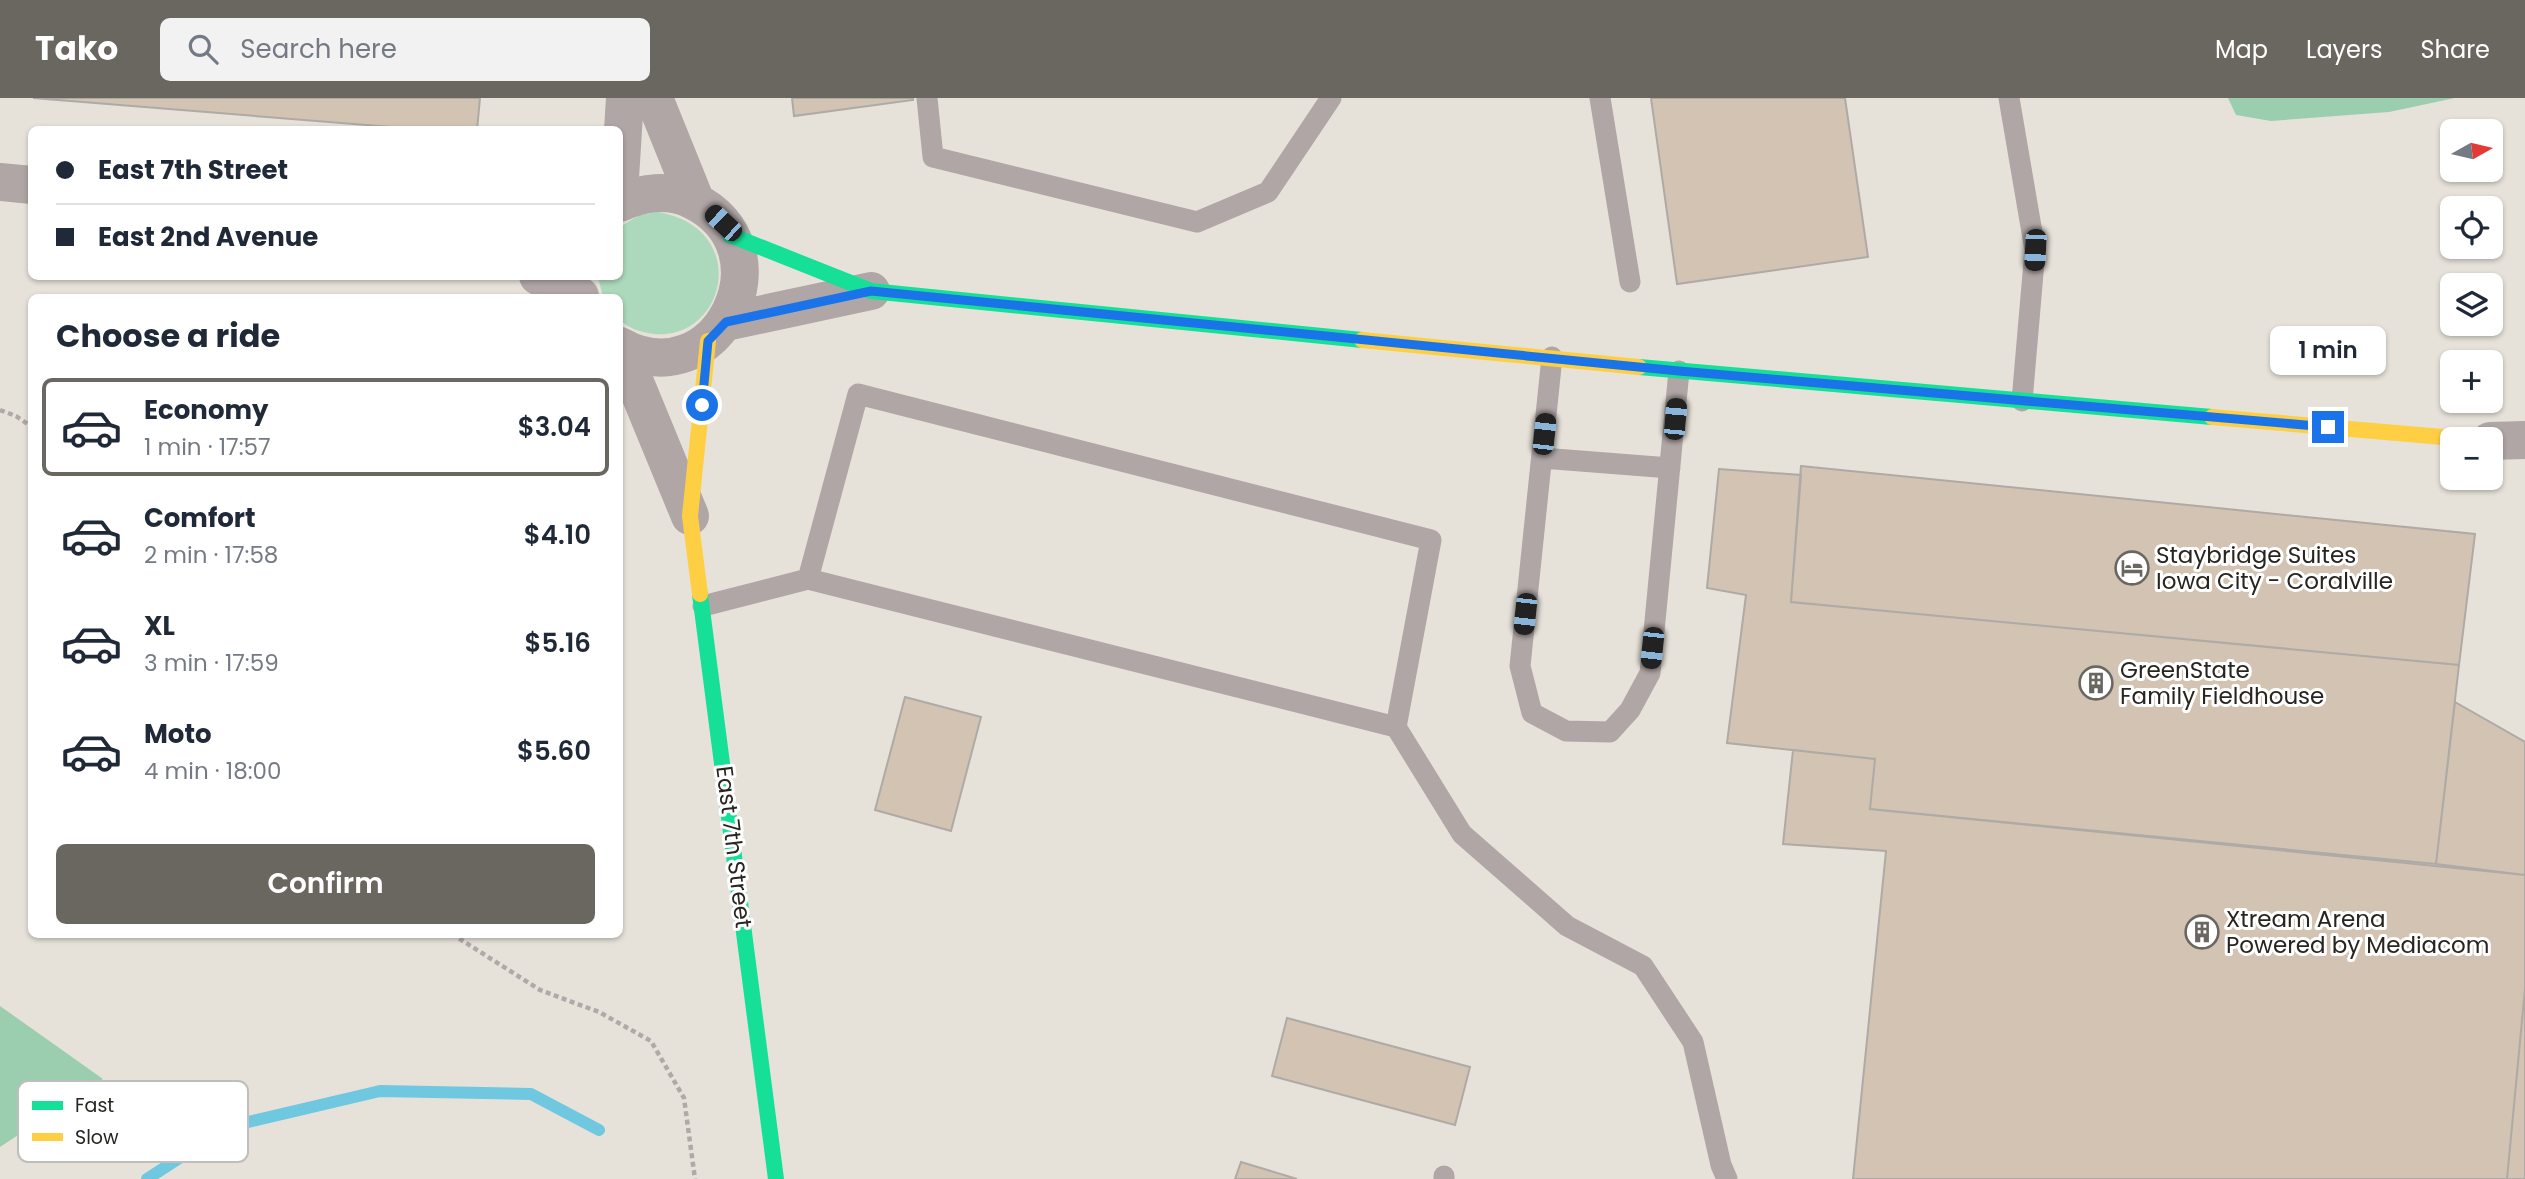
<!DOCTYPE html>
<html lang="en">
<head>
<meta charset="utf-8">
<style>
	body { margin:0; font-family:Poppins,sans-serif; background:#f2f2f3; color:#1f2937; height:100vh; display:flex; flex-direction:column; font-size:26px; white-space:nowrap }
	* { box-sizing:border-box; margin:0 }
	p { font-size:23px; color:#747a83 }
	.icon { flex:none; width:38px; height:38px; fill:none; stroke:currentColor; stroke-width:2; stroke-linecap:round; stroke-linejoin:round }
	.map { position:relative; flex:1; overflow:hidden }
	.panel { position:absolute; left:28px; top:196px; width:595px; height:644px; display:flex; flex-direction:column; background:#fff; border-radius:10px; box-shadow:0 2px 5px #0004 }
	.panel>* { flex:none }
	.banner { position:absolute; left:28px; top:28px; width:595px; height:154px; border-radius:10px; box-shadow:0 2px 5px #0004; display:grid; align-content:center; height:154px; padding:0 28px; background:#fff }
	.needle { width:46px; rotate:82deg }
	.tools { position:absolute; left:2440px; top:21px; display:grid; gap:14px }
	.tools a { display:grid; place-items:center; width:63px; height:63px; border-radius:10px; background:#fff; box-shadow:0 2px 5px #0004; font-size:35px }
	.end { position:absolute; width:32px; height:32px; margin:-16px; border:9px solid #1a73e8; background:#fff; box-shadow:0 0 0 4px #fff }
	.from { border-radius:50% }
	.bubble { position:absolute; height:49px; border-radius:10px; background:#fff; box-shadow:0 2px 5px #0004; font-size:23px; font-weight:600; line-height:49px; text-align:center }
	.car { position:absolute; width:21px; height:42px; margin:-21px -10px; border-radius:9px; box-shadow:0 0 5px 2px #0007; background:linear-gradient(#222 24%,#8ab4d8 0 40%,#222 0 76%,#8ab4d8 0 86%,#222 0) }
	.banner b { display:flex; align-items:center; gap:24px; height:66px; font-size:26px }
	.banner b+b { border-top:2px solid #e0e1e3 }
	.banner i { width:18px; height:18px; background:#1f2937 }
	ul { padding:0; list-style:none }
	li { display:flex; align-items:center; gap:21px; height:98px; margin:0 14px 10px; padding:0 14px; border:4px solid transparent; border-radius:10px }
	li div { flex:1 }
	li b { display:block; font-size:26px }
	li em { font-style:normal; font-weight:600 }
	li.active { border-color:#6a6761 }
	li>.icon { width:63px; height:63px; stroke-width:1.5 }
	h2 { padding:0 28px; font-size:32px; line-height:84px }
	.action { display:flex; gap:14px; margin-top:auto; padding:14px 28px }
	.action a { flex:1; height:80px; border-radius:10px; background:#6a6761; color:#fff; font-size:28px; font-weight:600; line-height:80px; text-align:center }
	header { display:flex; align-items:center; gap:42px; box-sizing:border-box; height:98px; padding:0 35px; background:#6a6761; color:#fff }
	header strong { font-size:33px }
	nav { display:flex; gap:38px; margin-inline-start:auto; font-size:24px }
	.search { width:490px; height:63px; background:#f2f2f3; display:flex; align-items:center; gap:18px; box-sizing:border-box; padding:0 24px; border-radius:10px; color:#747a83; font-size:26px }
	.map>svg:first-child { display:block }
	.green { fill:#acd8bb }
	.forest { fill:#9aceaf }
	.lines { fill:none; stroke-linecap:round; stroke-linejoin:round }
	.stream { stroke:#70c8e0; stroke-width:12 }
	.building { fill:#d3c3b2; stroke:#aeaaa5; stroke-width:2 }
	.path { stroke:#b1a9a7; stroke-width:4.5; stroke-dasharray:5 3.5; stroke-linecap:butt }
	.lane { stroke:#b0a6a5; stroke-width:21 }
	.street { stroke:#b0a6a5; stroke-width:38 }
	.fast { stroke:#16e098; stroke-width:16 }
	.slow { stroke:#ffcf43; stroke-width:16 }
	.route { stroke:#1a73e8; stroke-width:9 }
	.labels { text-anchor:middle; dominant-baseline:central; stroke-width:6; stroke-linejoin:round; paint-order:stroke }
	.poi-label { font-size:23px; fill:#282520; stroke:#fff; text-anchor:start }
	.street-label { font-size:23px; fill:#282520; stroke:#fff }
	.key { fill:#fff; stroke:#bebebc; stroke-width:2 }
	.key-label { font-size:19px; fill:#282520 }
</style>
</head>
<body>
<header>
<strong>Tako</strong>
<div class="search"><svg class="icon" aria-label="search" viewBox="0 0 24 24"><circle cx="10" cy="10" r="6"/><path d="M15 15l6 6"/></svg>Search here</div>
<nav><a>Map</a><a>Layers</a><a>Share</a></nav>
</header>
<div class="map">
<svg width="2525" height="1081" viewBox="0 0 2525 1081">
	<rect width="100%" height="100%" fill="#e6e2da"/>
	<path class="green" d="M 658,114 C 751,130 727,242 654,236 C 641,234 629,231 620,222 L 620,200 L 603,199 L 598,179 L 620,178 L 620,129 L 639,117 Z"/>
	<path class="forest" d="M 2228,0 L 2455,0 L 2389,14 L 2271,23 L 2236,17 Z
		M 0,908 L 103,981 L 0,1049 Z"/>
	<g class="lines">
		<path class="stream" d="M 147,1081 L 227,1029 L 380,993 L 531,996 L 599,1032"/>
	</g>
	<path class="building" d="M 33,0 L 480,0 L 477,32 L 428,32 Z
		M 792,0 L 913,0 L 913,2 L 794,18 Z
		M 1651,0 L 1845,0 L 1868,159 L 1677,186 Z
		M 1801,368 L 2475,436 L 2459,567 L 1791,504 Z
		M 1719,371 L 1801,377 L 1791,504 L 2459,567 L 2436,766 L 1870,711 L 1875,661 L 1727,645 L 1746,497 L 1707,490 Z
		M 905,599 L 981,619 L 951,733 L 875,712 Z
		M 2455,604 L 2525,644 L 2525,777 L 2436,766 Z
		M 1793,652 L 1875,661 L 1870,711 L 2525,777 L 2525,891 L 2507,1081 L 1853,1081 L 1886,753 L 1783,746 Z
		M 2525,891 L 2525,1081 L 2507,1081 Z
		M 1287,920 L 1470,969 L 1455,1027 L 1272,978 Z
		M 1241,1064 L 1297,1081 L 1235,1081 Z"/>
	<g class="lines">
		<path class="path" d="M 0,312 L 16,318 L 32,329
			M 452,836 L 540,892 L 599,914 L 651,943 L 684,1000 L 695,1081"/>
		<path class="lane" d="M 927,0 L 933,59 L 1197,124 L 1268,94 L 1331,0
			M 1600,0 L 1630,184
			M 2009,0 L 2035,152 L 2022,303
			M 1552,259 L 1520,568 L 1532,615 L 1566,633 L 1610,634 L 1630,612 L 1650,575 L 1679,273
			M 1542,360 L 1670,370
			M 808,481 L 1396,629 L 1462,736 L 1567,828 L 1643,868 L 1693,944 L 1721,1067 L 1727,1081
			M 703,508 L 808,481 L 858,296 L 1431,442 L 1396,629
			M 1444,1081 L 1444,1078"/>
		<path class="street" d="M 654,0 L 696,104
			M 620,80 L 625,0
			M 0,84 L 32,87
			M 620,105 C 642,94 669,91 692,102 C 793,151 717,302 620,248
			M 538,178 L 580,198
			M 726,224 L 871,193
			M 620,248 L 690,418
			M 2490,343 L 2525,342"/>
		<path class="fast" d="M 730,137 L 871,193 L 1362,242
			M 1639,269 L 2212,319
			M 700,496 L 776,1081"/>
		<path class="slow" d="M 1362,242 L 1639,269
			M 2212,319 L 2466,341
			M 700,496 L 690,418 L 708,243"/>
	</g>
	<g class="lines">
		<path class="route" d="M 702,307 L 708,243 L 726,224 L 871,193 L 1679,273 L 2328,329"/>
	</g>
	<defs>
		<symbol id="hotel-ring" viewBox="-11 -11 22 22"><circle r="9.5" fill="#fff" stroke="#6a6761" stroke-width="1.5"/><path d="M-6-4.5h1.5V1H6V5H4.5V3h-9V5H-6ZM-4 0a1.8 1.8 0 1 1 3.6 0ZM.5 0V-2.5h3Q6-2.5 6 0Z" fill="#6a6761"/></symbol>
		<symbol id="building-ring" viewBox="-11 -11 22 22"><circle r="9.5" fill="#fff" stroke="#6a6761" stroke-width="1.5"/><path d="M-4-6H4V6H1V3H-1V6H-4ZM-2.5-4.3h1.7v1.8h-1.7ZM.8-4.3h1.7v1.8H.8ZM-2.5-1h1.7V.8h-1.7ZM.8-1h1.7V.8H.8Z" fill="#6a6761"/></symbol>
	</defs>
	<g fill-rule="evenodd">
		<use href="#hotel-ring" x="2113" y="451" width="38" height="38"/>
		<use href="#building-ring" x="2077" y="566" width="38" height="38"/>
		<use href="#building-ring" x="2183" y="815" width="38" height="38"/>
	</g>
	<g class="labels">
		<g class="poi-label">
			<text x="2156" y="457">Staybridge Suites<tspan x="2156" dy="26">Iowa City - Coralville</tspan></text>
			<text x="2120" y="572">GreenState<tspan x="2120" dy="26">Family Fieldhouse</tspan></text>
			<text x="2226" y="821">Xtream Arena<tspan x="2226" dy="26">Powered by Mediacom</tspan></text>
		</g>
		<g class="street-label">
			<text transform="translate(734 749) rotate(83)">East 7th Street</text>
		</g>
	</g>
	<rect x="18" y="983" width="230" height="81" rx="10" class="key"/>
	<rect x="32" y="1003" width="31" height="9" fill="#16e098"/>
	<rect x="32" y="1035" width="31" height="8" fill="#ffcf43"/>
	<g class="key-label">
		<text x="75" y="1014">Fast</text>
		<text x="75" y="1046">Slow</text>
	</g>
</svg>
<div class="tools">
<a><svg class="needle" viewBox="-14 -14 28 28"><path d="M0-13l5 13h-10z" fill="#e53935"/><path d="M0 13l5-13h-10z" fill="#747a83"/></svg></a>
<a><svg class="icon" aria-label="locate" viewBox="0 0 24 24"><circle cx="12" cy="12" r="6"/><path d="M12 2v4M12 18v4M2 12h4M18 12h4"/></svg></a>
<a><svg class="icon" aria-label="layers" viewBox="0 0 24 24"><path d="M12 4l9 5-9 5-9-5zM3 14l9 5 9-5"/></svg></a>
<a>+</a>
<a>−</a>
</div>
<i class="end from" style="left:702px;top:307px"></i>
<i class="end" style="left:2328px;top:329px"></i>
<div class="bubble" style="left:2270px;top:228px;width:116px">1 min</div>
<i class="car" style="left:723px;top:125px;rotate:313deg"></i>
<i class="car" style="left:2035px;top:152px;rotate:183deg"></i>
<i class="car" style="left:1675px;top:321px;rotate:5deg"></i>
<i class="car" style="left:1544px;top:336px;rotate:6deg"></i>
<i class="car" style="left:1525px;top:516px;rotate:186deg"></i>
<i class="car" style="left:1652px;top:550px;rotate:186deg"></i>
<div class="banner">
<b><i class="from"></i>East 7th Street</b>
<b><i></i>East 2nd Avenue</b>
</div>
<section class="panel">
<h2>Choose a ride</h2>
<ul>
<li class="active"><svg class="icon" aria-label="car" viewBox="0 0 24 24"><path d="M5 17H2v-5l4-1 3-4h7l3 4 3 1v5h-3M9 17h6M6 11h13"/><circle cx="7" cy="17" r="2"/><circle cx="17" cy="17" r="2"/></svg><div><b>Economy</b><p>1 min · 17:57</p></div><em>$3.04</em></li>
<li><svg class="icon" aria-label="car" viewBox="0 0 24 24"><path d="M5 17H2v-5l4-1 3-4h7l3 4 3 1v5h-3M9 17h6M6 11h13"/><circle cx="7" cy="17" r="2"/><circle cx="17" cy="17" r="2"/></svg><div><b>Comfort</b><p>2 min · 17:58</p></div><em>$4.10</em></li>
<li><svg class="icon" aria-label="car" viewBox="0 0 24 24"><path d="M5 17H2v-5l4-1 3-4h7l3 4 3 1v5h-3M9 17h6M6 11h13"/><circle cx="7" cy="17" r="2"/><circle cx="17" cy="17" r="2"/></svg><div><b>XL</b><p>3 min · 17:59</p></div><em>$5.16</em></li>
<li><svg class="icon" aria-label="car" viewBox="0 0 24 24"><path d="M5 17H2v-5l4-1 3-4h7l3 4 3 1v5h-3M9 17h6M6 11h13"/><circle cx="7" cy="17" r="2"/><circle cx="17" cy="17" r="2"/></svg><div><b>Moto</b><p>4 min · 18:00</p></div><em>$5.60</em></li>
</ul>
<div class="action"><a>Confirm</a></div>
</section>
</div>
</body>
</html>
